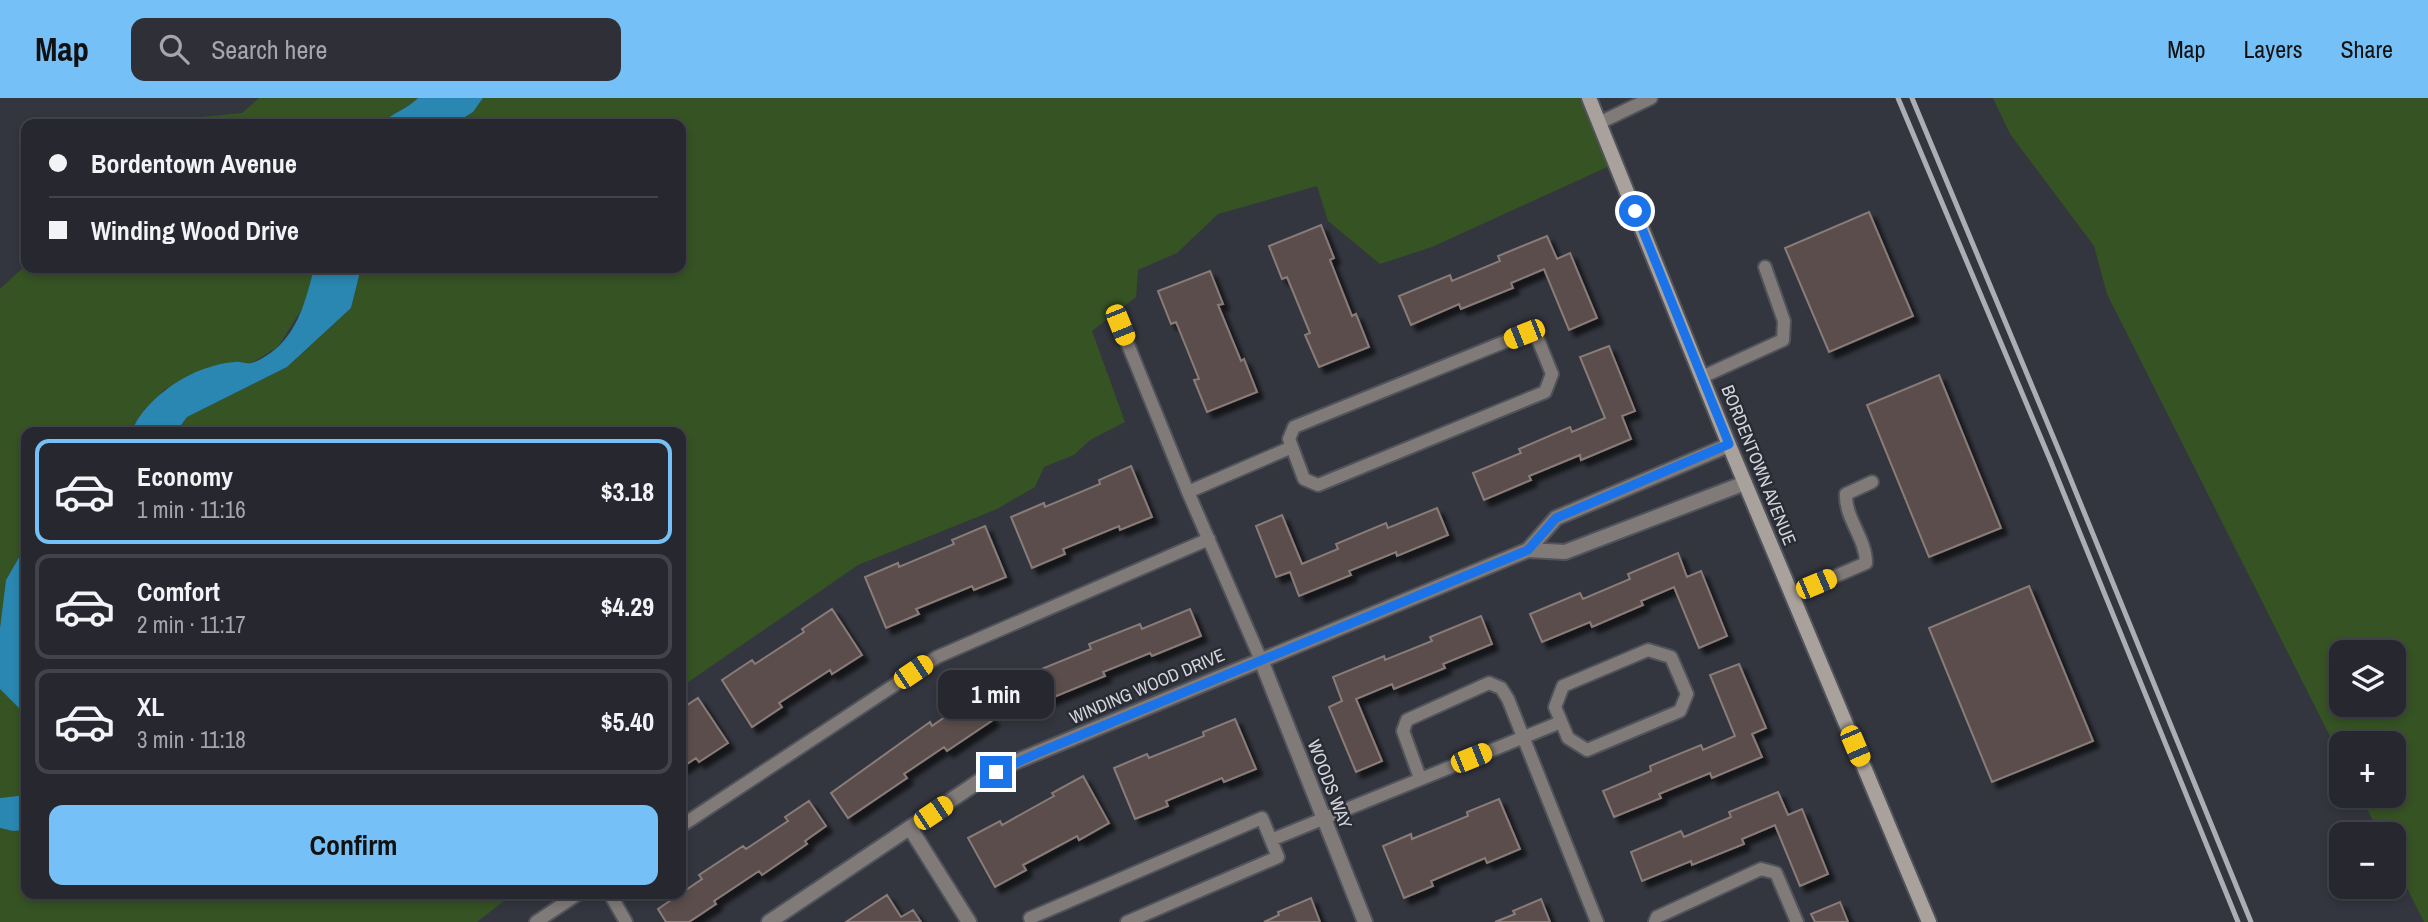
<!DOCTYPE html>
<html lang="en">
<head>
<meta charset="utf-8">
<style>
	body { margin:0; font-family:"Archivo Narrow",sans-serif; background:#2f3037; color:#f1f3f6; height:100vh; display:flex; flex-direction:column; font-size:26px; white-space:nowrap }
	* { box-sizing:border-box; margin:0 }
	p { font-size:23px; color:#a4a6aa }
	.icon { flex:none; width:38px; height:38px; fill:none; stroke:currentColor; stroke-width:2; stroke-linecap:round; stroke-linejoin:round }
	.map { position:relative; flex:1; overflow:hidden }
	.details { position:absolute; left:21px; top:329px; width:665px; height:472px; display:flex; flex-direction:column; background:#27282f; border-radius:14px; box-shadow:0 4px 10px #0003,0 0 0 2px #43444b }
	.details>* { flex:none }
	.hud { position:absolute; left:21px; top:21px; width:665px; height:154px; border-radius:14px; box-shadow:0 4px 10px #0003,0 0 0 2px #43444b; display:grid; align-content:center; height:154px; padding:0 28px; background:#27282f }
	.buttons { position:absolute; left:2329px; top:542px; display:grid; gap:14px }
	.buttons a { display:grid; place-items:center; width:77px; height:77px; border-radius:14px; background:#27282f; box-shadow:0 4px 10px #0003,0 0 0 2px #43444b; font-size:35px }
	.end { position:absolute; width:32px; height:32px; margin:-16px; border:9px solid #1a73e8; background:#fff; box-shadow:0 0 0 4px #fff }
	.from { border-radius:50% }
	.bubble { position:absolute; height:49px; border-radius:14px; background:#27282f; box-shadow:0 4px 10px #0003,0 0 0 2px #43444b; font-size:23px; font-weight:800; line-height:49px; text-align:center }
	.car { position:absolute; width:21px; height:42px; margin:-21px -10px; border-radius:9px; box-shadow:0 0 5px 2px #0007; background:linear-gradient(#f5c518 24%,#345 0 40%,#f5c518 0 76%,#345 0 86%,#f5c518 0) }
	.hud b { display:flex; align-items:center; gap:24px; height:66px; font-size:26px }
	.hud b+b { border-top:2px solid #43444b }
	.hud i { width:18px; height:18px; background:#f1f3f6 }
	ul { padding:12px 0 0; list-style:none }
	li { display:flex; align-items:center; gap:21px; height:105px; margin:0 14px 10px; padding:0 14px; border:4px solid #43444b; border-radius:14px }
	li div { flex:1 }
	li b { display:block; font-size:26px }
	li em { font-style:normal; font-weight:800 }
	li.on { border-color:#75c0f6 }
	li>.icon { width:63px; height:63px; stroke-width:1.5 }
	.cta { display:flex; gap:14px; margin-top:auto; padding:14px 28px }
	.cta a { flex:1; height:80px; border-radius:14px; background:#75c0f6; color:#111; font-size:28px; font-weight:800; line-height:80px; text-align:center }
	header { display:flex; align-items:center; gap:42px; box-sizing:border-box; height:98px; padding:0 35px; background:#75c0f6; color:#111 }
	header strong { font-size:33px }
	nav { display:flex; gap:38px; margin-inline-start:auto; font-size:24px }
	.search { width:490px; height:63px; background:#2f3037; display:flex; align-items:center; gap:18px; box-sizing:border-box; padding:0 24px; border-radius:14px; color:#a4a6aa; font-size:26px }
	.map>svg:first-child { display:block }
	.green { fill:#365324; fill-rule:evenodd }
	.water { fill:#2a87b1 }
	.building { fill:#5a4e4b; stroke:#897c78; stroke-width:2; filter:url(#shadow) }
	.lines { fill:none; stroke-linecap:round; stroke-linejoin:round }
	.lane-casing { stroke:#51535b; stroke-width:16 }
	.street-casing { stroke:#51535b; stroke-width:18 }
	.secondary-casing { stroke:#51535b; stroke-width:18 }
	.lane { stroke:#807b78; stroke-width:12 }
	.street { stroke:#807b78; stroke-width:14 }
	.secondary { stroke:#a9a19c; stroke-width:14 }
	.rail { stroke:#acaeb5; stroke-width:5 }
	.route { stroke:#1a73e8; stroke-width:9 }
	.labels { text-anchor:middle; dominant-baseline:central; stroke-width:5; stroke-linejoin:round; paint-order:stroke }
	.street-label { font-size:18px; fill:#d4d6dc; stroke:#2a2c35 }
</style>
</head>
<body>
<header>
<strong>Map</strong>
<div class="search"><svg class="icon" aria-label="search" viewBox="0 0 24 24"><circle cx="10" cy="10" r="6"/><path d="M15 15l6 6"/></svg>Search here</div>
<nav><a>Map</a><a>Layers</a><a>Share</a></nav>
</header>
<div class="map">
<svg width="2428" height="824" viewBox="0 0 2428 824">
	<defs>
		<filter id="shadow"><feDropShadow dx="6" dy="6" stdDeviation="2" flood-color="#0009"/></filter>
	</defs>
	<rect width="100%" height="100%" fill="#34363f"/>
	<path class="green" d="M 259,0 L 418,0 C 407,11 392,15 381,26 L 152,26 L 151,24 L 242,15 Z
		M 483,0 L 1589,0 L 1616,65 L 1432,149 L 1380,166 L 1328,123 L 1317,88 L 1218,116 L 1177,155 L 1138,172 L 1136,199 L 1092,233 L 1125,324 L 1090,342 L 1074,357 L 1044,369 L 1035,389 L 997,411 L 858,467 L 681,589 L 681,334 L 176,334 L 187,319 L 287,269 L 351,210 L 361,170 L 681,170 L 681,26 L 454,26 L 473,14 Z
		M 1993,0 L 2428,0 L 2428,824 L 2424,824 L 2394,764 L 2394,737 L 2380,737 L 2361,698 L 2394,698 L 2394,646 L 2342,646 L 2341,660 L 2107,196 L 2094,148 L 2010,36 ZM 2342,555 L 2394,555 L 2394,607 L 2342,607 Z
		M 26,167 L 26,170 L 314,170 L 305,206 L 278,249 L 252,265 L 234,264 L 165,291 L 134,326 L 131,334 L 26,334 L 26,447 L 6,482 L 0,530 L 0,191 Z
		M 0,591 L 26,617 L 26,697 L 0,700 Z
		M 0,730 L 13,733 L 26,732 L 26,796 L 513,796 L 477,824 L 0,824 Z"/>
	<path class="water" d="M 418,0 L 483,0 L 473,14 L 454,26 L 381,26 C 392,15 407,11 418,0 Z
		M 314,170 L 361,170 L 351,210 L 287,269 L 187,319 L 176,334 L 131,334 C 147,297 194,267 235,264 C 240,263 246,266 251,265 C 258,264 273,254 279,248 C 300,227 307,198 314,170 Z
		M 26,447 L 26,617 L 0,591 L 0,530 L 6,482 Z
		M 26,697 L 26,732 L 13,733 L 0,730 L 0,700 Z"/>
	<path class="building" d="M 1869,114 L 1913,218 L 1829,254 L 1785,150 Z
		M 1321,127 L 1334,160 L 1330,162 L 1352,218 L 1356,216 L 1369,249 L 1319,269 L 1305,237 L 1310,235 L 1287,179 L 1282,181 L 1269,148 Z
		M 1547,138 L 1557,161 L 1570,155 L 1597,220 L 1569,232 L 1544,171 L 1511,185 L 1513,190 L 1461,211 L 1459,206 L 1411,227 L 1399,198 L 1450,177 L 1452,183 L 1500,163 L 1498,158 Z
		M 1210,173 L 1223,206 L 1218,207 L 1241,263 L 1244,261 L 1257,294 L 1207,314 L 1194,282 L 1199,281 L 1176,224 L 1171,226 L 1158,193 Z
		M 1609,248 L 1635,313 L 1622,318 L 1631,341 L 1581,362 L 1580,357 L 1529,378 L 1531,382 L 1484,402 L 1473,375 L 1521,355 L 1519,351 L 1570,329 L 1572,334 L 1605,320 L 1580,259 Z
		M 1939,277 L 2001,430 L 1929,459 L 1867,307 Z
		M 1131,368 L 1152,419 L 1120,432 L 1119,428 L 1063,451 L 1065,456 L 1032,470 L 1011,419 L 1044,405 L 1045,409 L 1100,386 L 1099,382 Z
		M 1437,410 L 1448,437 L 1397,458 L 1396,454 L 1349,473 L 1351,477 L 1299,498 L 1290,474 L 1276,479 L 1256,428 L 1282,417 L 1302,466 L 1338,451 L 1336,446 L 1386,425 L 1388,430 Z
		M 985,428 L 1006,479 L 974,492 L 972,488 L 916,511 L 919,516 L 886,530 L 865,479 L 898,465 L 899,469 L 954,446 L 952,442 Z
		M 1678,455 L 1687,479 L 1701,473 L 1727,538 L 1699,550 L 1674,489 L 1641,503 L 1643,507 L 1592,529 L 1590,524 L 1542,544 L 1530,516 L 1580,495 L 1583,501 L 1630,481 L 1628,476 Z
		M 2029,488 L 2093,643 L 1992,684 L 1929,530 Z
		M 832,511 L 862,557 L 832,576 L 830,572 L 779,605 L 782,609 L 752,629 L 722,582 L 752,562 L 755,566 L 804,534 L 802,531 Z
		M 1190,511 L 1201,538 L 1152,558 L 1150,555 L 1103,574 L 1105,578 L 1042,604 L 1041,600 L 1015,610 L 1004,582 L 1031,571 L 1032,575 L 1091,551 L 1089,546 L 1140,526 L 1142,531 Z
		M 1481,518 L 1492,546 L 1443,566 L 1445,570 L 1394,591 L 1392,586 L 1356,601 L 1382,663 L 1356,674 L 1329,609 L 1342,603 L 1333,579 L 1384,558 L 1385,562 L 1432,543 L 1430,539 Z
		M 1739,566 L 1766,630 L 1752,636 L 1762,659 L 1712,680 L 1710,675 L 1659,696 L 1661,700 L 1614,719 L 1603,693 L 1651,673 L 1650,668 L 1701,647 L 1703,652 L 1735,638 L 1710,577 Z
		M 976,597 L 993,622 L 947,653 L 944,649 L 904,676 L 907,680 L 848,720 L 831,695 L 930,624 L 932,628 Z
		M 698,600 L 728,645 L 699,664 L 696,660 L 681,670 L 681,611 Z
		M 1235,621 L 1256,671 L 1224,684 L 1222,680 L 1166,703 L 1168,708 L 1135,721 L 1114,670 L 1147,656 L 1149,660 L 1204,638 L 1203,634 Z
		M 1083,678 L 1109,725 L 1079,742 L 1077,738 L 1023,767 L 1026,772 L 995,789 L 968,740 L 1000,723 L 1002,727 L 1054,698 L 1052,695 Z
		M 1778,694 L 1788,717 L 1802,711 L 1828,776 L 1800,788 L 1775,727 L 1742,741 L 1744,746 L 1692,767 L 1691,763 L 1642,783 L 1631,754 L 1681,733 L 1684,739 L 1731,719 L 1729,714 Z
		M 1499,701 L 1520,751 L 1487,765 L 1485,760 L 1431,783 L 1433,788 L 1404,800 L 1383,748 L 1411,736 L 1412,741 L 1468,718 L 1467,714 Z
		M 809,703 L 826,728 L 805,743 L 807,746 L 762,777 L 759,773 L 714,803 L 716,806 L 689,824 L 666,824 L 658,811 L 702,781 L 699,777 L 743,748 L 746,751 L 788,723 L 785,719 Z
		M 887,797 L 901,819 L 913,812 L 921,824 L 846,824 Z
		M 1311,800 L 1320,824 L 1264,824 L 1279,817 L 1278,814 Z
		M 1541,801 L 1550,824 L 1495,824 L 1515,816 L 1513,813 Z
		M 1840,804 L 1848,824 L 1815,824 L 1811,816 Z"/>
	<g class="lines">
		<defs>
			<path id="lane" d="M 1599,25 L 1651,0
				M 1120,227 L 1188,394 L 1261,562
				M 1702,279 L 1783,242 L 1784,223 L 1765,169
				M 1188,394 L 1292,349 L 1289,341 L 1294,329 L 1524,236 L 1537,239 L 1552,276 L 1545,294 L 1318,387 L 1304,381 L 1292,349
				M 1792,497 L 1866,465 C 1866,440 1845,421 1846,396 L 1872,384
				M 1648,552 L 1671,559 L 1687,596 L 1680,613 L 1587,652 L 1568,640 L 1555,609 L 1563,588 Z
				M 1420,680 L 1403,633 L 1407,622 L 1489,585 L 1501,590 L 1508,601 L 1597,824
				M 681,728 L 937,559 L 1209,441
				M 1271,742 L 1561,624
				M 610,796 L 626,824
				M 536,824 L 578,796
				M 1032,824 L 1030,820 L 1262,720 L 1278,759 L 1127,824
				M 1655,824 L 1657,819 L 1761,771 L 1776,775 L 1797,824"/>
			<path id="street" d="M 1729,347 L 1556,420 L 1528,452 L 1565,454 L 1745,385
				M 1261,562 L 1365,824
				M 910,730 L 969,824
				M 769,824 L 978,684 L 1015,664 L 1528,452"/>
			<path id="secondary" d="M 1589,0 L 1729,347 L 1929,824"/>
		</defs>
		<use href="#lane" class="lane-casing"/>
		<use href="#street" class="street-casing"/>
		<use href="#secondary" class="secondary-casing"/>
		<use href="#lane" class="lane"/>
		<use href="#street" class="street"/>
		<use href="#secondary" class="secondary"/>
		<path class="rail" d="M 1898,0 L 2051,364 L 2238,824
			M 1912,0 L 2062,360 L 2251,824"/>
	</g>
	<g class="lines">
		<path class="route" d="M 996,674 L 1040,654 L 1528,452 L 1556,420 L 1729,346 L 1635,113"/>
	</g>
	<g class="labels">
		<g class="street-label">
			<text transform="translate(1759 367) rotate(68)">BORDENTOWN AVENUE</text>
			<text transform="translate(1147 588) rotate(-23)">WINDING WOOD DRIVE</text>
			<text transform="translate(1330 686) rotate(69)">WOODS WAY</text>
		</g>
	</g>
</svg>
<div class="buttons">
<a><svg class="icon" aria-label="layers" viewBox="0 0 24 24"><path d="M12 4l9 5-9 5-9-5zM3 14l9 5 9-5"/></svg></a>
<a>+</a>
<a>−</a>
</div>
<i class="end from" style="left:1635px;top:113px"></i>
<i class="end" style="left:996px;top:674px"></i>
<div class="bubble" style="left:938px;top:572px;width:116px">1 min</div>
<i class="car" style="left:1120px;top:227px;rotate:158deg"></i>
<i class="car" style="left:1524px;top:236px;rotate:248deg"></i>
<i class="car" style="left:1816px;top:486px;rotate:67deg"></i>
<i class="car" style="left:913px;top:574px;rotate:56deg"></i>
<i class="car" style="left:1855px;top:648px;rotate:157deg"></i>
<i class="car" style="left:1471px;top:660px;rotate:68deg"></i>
<i class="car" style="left:933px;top:715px;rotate:56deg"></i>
<div class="hud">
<b><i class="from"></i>Bordentown Avenue</b>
<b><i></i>Winding Wood Drive</b>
</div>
<section class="details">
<ul>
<li class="on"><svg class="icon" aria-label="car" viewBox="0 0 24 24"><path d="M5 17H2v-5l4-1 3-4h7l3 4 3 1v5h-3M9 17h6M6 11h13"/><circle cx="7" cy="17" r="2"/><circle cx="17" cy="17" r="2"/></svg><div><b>Economy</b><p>1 min · 11:16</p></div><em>$3.18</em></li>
<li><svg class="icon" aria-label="car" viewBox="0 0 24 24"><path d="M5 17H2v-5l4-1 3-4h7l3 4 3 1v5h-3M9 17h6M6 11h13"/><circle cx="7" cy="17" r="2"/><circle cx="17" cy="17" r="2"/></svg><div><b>Comfort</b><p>2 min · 11:17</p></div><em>$4.29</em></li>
<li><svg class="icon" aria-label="car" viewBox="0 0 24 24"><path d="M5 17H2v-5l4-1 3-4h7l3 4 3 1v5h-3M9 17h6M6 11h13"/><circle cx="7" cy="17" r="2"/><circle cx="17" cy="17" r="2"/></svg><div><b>XL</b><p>3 min · 11:18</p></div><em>$5.40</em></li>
</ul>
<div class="cta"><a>Confirm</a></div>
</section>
</div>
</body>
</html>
